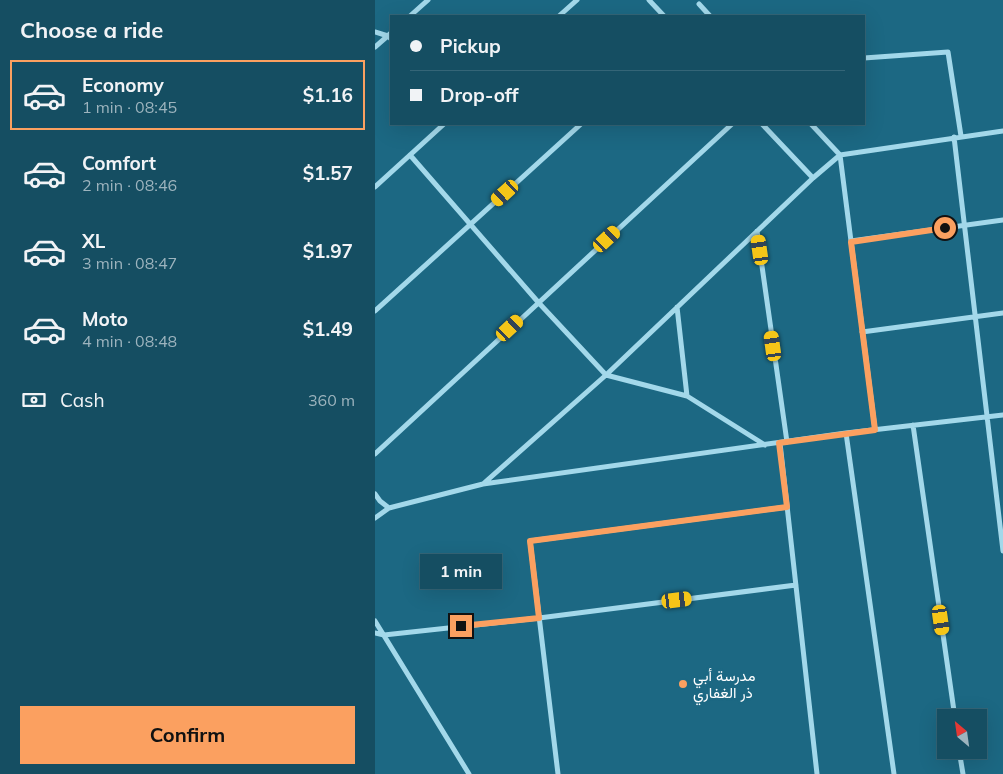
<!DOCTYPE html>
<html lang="en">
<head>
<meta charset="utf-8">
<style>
	body { margin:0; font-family:Mulish,Vazirmatn,sans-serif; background:#1e5568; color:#f1f3f6; height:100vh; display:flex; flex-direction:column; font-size:19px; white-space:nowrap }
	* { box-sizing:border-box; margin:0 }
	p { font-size:16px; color:#9db4be }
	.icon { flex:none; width:28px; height:28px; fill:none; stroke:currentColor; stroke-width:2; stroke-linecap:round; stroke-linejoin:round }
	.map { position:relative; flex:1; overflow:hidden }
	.details { display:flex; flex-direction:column; background:#154e62; width:375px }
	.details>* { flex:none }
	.top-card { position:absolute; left:15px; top:15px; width:475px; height:110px; border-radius:0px; box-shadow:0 5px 20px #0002,0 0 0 1px #346577; display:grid; align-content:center; height:110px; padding:0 20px; background:#154e62 }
	.needle { width:32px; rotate:331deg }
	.controls { position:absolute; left:562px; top:709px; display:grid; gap:10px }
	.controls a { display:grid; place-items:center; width:50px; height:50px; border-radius:0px; background:#154e62; box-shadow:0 5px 20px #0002,0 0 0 1px #346577; font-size:25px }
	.end { position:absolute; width:22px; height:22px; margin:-11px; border:6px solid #fba060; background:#111; box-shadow:0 0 0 2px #111 }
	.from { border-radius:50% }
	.bubble { position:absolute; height:35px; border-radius:0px; background:#154e62; box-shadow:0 5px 20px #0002,0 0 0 1px #346577; font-size:16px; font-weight:700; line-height:35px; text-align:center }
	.car { position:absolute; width:15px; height:30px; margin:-15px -8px; border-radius:6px; box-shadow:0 0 4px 1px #0007; background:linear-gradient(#f5c518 24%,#345 0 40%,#f5c518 0 76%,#345 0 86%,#f5c518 0) }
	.top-card b { display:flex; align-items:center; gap:18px; height:48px; font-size:19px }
	.top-card b+b { border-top:1px solid #346577 }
	.top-card i { width:12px; height:12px; background:#f1f3f6 }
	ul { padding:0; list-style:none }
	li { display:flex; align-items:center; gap:15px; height:70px; margin:0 10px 8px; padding:0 10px; border:2px solid transparent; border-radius:0px }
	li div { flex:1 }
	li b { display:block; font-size:19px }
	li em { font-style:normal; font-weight:700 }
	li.current { border-color:#fba060 }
	li>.icon { width:45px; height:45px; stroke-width:1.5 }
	h2 { padding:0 20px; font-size:22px; line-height:60px }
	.pay { display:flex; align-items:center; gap:12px; height:55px; padding:0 20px; font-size:19px }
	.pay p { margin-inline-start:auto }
	.primary-button { display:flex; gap:10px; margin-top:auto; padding:10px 20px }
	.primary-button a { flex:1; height:58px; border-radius:0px; background:#fba060; color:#111; font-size:20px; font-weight:700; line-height:58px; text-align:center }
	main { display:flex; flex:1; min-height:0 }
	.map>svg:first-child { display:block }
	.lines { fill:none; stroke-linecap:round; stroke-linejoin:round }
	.minor { stroke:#a3d8ea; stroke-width:5 }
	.route { stroke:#fba060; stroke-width:6 }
	.poi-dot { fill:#fba060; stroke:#1c6883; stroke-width:2 }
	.labels { text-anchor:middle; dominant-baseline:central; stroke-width:5; stroke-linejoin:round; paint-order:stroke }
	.poi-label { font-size:15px; fill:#fff; stroke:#1c6883; text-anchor:start }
</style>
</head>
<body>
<main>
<section class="details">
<h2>Choose a ride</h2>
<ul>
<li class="current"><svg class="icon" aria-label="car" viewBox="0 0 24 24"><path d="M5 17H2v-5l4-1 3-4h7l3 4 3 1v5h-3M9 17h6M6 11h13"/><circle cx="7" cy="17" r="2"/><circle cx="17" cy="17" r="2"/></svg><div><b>Economy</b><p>1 min · 08:45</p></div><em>$1.16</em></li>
<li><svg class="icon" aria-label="car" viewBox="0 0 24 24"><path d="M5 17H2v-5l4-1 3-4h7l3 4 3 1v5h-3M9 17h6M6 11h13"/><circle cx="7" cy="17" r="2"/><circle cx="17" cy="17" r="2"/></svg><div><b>Comfort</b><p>2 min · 08:46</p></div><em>$1.57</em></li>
<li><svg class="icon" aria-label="car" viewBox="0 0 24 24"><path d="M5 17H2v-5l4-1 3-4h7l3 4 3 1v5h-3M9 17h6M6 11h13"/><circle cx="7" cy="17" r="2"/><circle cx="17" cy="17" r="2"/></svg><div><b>XL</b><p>3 min · 08:47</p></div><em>$1.97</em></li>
<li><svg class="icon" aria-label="car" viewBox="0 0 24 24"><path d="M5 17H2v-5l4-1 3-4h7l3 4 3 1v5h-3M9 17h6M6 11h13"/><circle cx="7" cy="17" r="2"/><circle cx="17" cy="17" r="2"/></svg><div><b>Moto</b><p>4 min · 08:48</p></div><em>$1.49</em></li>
</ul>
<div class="pay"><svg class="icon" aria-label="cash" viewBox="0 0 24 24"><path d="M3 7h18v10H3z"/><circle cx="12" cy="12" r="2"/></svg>Cash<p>360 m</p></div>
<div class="primary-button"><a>Confirm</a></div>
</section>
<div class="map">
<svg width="628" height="774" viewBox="0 0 628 774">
	<rect width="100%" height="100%" fill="#1c6883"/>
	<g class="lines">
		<path class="minor" d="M 274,0 L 289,16
			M 324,4 L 335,16
			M 35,16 L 53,0
			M 184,16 L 202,0
			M 0,32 L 13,36 L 16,39
			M 0,47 L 16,33
			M 489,58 L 573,52 L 586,136
			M 387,124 L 438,178
			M 436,124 L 465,155 L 500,429
			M 579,137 L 628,551
			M 35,155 L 163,302 L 231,375 L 312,396 L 390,445
			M 0,187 L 69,124
			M 382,231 L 412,442
			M 476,241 L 628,220
			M 302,307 L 312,396
			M 0,311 L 206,124
			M 487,332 L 628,313
			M 538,425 L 580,718
			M 471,433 L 519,774
			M 405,443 L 442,774
			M 0,454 L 357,124
			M 108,484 L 231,375 L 438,178 L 465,155 L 628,131
			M 0,494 L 5,501 L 14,508
			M 0,518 L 14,508 L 108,484 L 471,433 L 628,415
			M 0,621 L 94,774
			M 0,633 L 9,635 L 164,618 L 421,585
			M 584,750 L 588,774
			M 183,774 L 155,541 L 412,507"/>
	</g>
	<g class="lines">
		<path class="route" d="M 86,626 L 164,618 L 155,541 L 412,507 L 404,443 L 500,430 L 476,242 L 570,228"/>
	</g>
	<circle class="poi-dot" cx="308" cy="684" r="5"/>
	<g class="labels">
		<g class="poi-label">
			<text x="318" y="675">مدرسة أبي<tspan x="318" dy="17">ذر الغفاري</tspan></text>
		</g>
	</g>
</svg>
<div class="controls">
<a><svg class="needle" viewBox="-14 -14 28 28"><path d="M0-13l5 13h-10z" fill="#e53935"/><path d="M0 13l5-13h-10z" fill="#9db4be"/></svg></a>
</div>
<i class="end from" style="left:570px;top:228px"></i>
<i class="end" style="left:86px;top:626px"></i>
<div class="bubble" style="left:45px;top:554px;width:82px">1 min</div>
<i class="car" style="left:130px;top:193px;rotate:228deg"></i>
<i class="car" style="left:232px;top:239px;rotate:47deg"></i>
<i class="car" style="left:385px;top:250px;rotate:352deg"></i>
<i class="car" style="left:135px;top:328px;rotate:47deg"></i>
<i class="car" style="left:398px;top:346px;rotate:352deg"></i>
<i class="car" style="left:302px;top:600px;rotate:83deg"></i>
<i class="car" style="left:566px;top:620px;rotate:172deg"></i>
<div class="top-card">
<b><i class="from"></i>Pickup</b>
<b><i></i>Drop-off</b>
</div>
</div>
</main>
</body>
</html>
